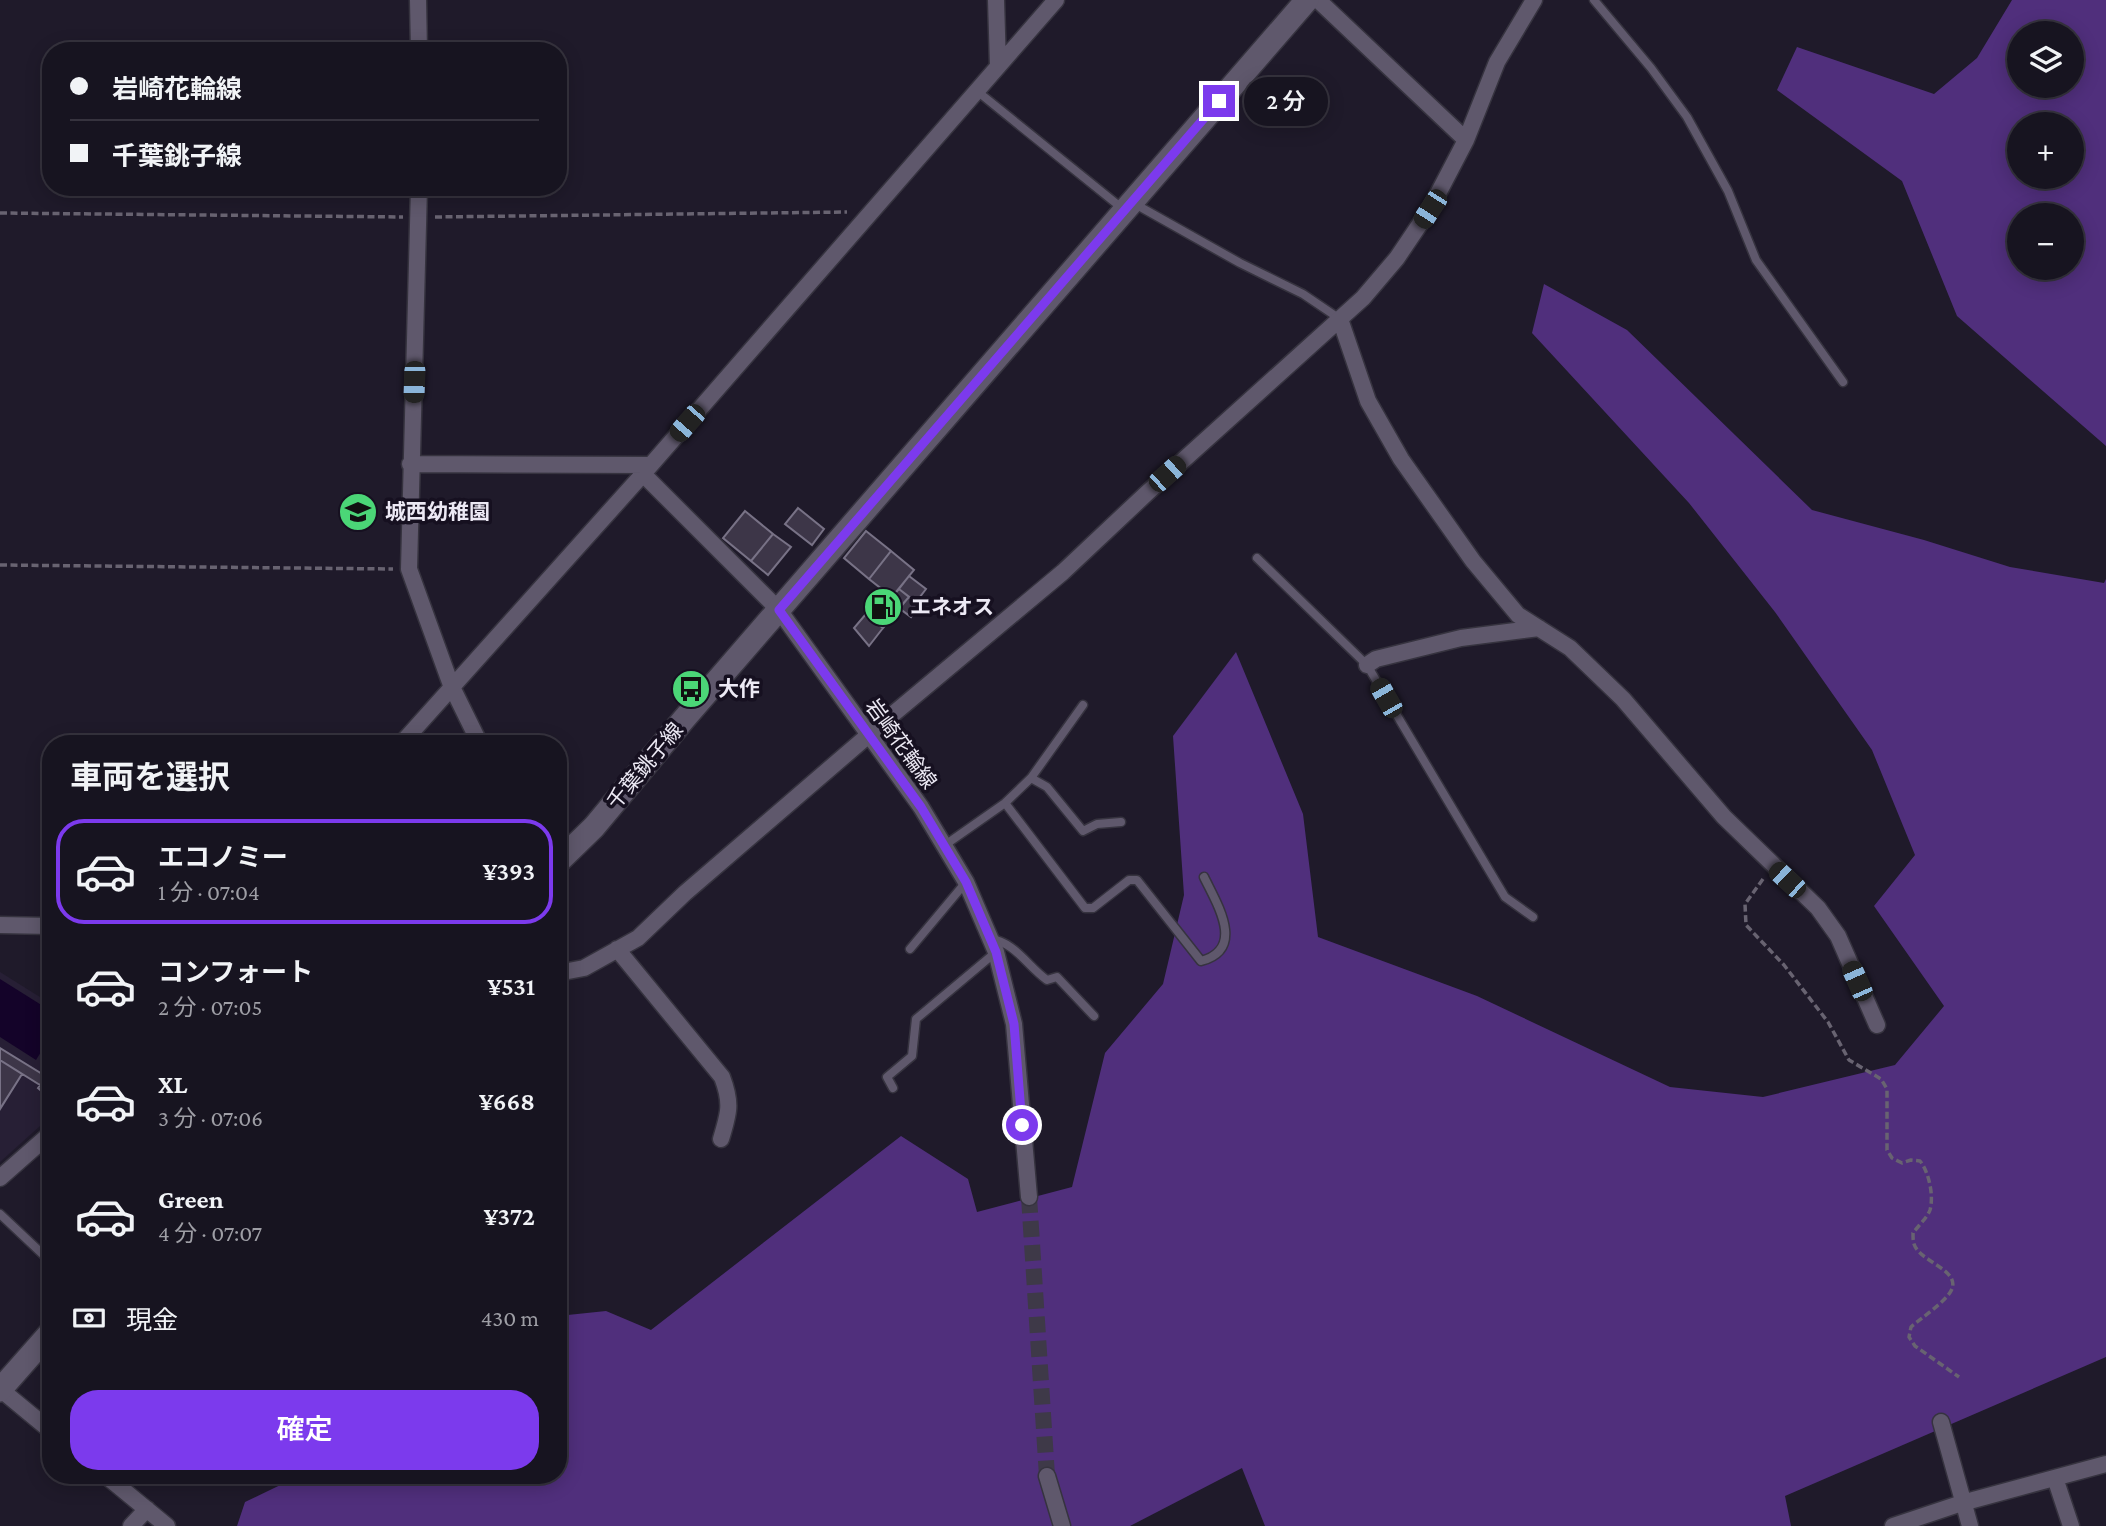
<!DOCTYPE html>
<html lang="ja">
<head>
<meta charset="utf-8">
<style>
	body { margin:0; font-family:"Crimson Pro","Noto Sans JP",serif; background:#201d29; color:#f1f3f6; height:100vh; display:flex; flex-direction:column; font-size:26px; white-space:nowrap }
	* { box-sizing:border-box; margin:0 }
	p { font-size:23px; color:#9e9ea5 }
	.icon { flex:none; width:38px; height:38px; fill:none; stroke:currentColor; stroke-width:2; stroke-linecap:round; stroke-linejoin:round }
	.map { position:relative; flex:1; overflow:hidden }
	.drawer { position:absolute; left:42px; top:735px; width:525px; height:749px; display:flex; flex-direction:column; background:#171420; border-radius:28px; box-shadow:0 4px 18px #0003,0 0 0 2px #36333e }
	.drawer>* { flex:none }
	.guide { position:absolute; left:42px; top:42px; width:525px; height:154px; border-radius:28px; box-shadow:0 4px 18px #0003,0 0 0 2px #36333e; display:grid; align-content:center; height:154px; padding:0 28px; background:#171420 }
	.controls { position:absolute; left:2007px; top:21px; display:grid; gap:14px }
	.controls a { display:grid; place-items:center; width:77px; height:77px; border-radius:50%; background:#171420; box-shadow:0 4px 18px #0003,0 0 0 2px #36333e; font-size:35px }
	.end { position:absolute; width:32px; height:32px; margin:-16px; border:9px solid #7c3aed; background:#fff; box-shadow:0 0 0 4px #fff }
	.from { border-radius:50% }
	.bubble { position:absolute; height:49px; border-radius:24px; background:#171420; box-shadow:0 4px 18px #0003,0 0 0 2px #36333e; font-size:23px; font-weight:600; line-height:49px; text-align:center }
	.car { position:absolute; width:21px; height:42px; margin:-21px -10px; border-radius:9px; box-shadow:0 0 5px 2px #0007; background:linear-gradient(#222 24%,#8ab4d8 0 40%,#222 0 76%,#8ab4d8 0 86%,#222 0) }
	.guide b { display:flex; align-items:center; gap:24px; height:66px; font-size:26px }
	.guide b+b { border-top:2px solid #36333e }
	.guide i { width:18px; height:18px; background:#f1f3f6 }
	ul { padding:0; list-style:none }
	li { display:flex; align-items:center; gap:21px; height:105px; margin:0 14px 10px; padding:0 14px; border:4px solid transparent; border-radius:28px }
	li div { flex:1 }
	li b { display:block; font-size:26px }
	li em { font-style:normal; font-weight:600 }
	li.selected { border-color:#7c3aed }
	li>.icon { width:63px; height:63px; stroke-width:1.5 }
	h2 { padding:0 28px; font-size:32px; line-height:84px }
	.pay { display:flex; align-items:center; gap:18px; height:77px; padding:0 28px; font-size:26px }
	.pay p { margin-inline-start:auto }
	.button { display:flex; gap:14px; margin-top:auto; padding:14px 28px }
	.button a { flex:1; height:80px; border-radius:28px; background:#7c3aed; color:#fff; font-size:28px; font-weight:600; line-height:80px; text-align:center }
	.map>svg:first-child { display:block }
	.built { fill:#271f35 }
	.forest { fill:#502f7c; fill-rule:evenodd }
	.water { fill:#140329 }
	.building { fill:#3d3648; stroke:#787286; stroke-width:2 }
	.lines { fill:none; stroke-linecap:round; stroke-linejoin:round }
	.street-tunnel { stroke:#3e3948; stroke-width:16; stroke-dasharray:16 8; stroke-linecap:butt }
	.lane-casing { stroke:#36333f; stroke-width:11 }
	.street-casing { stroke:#36333f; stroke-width:19 }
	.secondary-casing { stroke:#36333f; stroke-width:26 }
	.path { stroke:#686371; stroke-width:3.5; stroke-dasharray:7 3.5; stroke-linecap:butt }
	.lane { stroke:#5f586c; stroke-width:8 }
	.street { stroke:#5f586c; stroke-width:16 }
	.secondary { stroke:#5f586c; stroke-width:23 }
	.route { stroke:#7c3aed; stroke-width:9 }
	.labels { text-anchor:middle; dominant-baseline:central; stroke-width:7; stroke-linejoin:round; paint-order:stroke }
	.poi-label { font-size:21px; font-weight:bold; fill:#ece9f4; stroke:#161020; text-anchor:start }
	.street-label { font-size:21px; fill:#ece9f4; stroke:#161020 }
</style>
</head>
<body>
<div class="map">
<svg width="2106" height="1526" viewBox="0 0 2106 1526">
	<rect width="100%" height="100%" fill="#1f1a2a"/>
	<path class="built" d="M 0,972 L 51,1004 L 51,1116 L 0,1162 Z"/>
	<path class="forest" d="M 2012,0 L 2106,0 L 2106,446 L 1957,316 L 1902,181 L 1777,90 L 1797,47 L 1934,94 L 1977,58 ZM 2020,33 L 2072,33 L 2072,86 L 2020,86 ZM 2020,124 L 2072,124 L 2072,177 L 2020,177 ZM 2020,215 L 2072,215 L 2072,268 L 2020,268 Z
		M 1544,284 L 1627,330 L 1812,510 L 1924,540 L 2010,567 L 2104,583 L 2106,579 L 2106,1357 L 1785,1496 L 1791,1526 L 1265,1526 L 1242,1468 L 1130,1526 L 237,1526 L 245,1502 L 301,1475 L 558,1475 L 558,1316 L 606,1311 L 651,1330 L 901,1136 L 968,1179 L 977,1212 L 1072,1187 L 1105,1053 L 1163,984 L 1184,895 L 1173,736 L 1236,652 L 1303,814 L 1318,937 L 1477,996 L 1670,1087 L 1763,1097 L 1895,1065 L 1944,1006 L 1874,906 L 1915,855 L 1872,750 L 1775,612 L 1689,503 L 1532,333 Z"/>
	<path class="water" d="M 0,979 L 51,1011 L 51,1036 L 36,1060 L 0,1037 Z"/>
	<path class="building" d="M 798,508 L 824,529 L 812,545 L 785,524 Z
		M 745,511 L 773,534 L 751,561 L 723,538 Z
		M 866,531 L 891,551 L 869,579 L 844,558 Z
		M 773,534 L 791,547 L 768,575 L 751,561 Z
		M 891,551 L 914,570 L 892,597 L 869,579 Z
		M 909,576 L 926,589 L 916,602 L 899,589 Z
		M 899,589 L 909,597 L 883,628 L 866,614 L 884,591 L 892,597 Z
		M 909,597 L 920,606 L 911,617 L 899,608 Z
		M 866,614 L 883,628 L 869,646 L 854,628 Z
		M 0,1048 L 47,1077 L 40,1085 L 0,1060 Z
		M 0,1060 L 22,1074 L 0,1109 Z
		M 51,1071 L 51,1099 L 38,1088 Z"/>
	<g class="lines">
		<path class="street-tunnel" d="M 1029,1197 L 1047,1476"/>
		<defs>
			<path id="lane" d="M 1594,0 L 1651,68 L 1687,117 L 1728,191 L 1756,260 L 1843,382
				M 977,91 L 1123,209
				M 1135,204 L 1240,263 L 1303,294 L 1340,319
				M 1257,558 L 1367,665 L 1505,897 L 1533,917
				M 1031,778 L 1047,787 L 1083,831 L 1097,824 L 1121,822
				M 1005,803 L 1085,908 L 1093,908 L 1129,880 L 1137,880 L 1201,961 C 1246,949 1217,904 1204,877
				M 945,845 L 1005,803 L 1031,778 L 1083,705
				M 991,939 C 1016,943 1027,966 1047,980 L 1057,977 L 1094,1016
				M 910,949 L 966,882
				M 893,1088 L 887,1077 L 912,1056 L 916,1019 L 996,952
				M 0,1214 L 51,1262"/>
			<path id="street" d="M 418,0 L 419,51
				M 996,0 L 998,66
				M 1318,0 L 1466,140
				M 419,187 L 409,569 L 451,685 L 480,744
				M 1340,319 L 1368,401 L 1401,459 L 1473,561 L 1518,615 L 1570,648 L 1623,699 L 1724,817 L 1818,908 L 1838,936 L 1877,1025
				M 410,464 L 650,465
				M 643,474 L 779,610 L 921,807 L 966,882 L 996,952 L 1014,1024 L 1029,1197
				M 1367,665 L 1376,659 L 1461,638 L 1539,628
				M 401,744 L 643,474 L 1056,0
				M 0,925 L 51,926
				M 617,949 L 722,1077 C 732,1103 729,1113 721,1139
				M 558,973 L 584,968 L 638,938 L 685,893 L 886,720 L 1063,572 L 1148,492 L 1363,298 L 1397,258 L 1430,209 L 1466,140 L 1497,62 L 1534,0
				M 0,1178 L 51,1133
				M 0,1389 L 51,1431
				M 1941,1422 L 1970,1526
				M 105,1475 L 167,1526
				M 1047,1476 L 1062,1526
				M 2055,1478 L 2071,1526
				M 131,1526 L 147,1509
				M 1893,1526 L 1962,1503 L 2106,1464"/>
			<path id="secondary" d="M 558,862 L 594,827 L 684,719 L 1307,0
				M 0,1390 L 51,1332"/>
		</defs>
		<use href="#lane" class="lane-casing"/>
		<use href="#street" class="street-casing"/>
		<use href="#secondary" class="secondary-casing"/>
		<path class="path" d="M 0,213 L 403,217
			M 435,217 L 847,212
			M 0,565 L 393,569
			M 1763,879 L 1745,904 L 1746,925 L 1784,965 L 1828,1022 L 1849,1060 L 1881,1079 L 1887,1089 L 1887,1150 L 1892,1158 L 1902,1163 L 1911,1160 L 1920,1161 C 1929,1172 1934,1196 1930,1210 C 1927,1218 1918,1226 1913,1233 C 1913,1237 1913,1241 1914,1244 C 1920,1262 1959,1269 1952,1289 C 1947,1301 1921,1318 1911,1327 L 1909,1337 L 1915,1346 L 1959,1377"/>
		<use href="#lane" class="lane"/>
		<use href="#street" class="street"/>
		<use href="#secondary" class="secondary"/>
	</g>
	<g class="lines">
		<path class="route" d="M 1022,1125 L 1014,1024 L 996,952 L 966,882 L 921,807 L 779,610 L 1219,101"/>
	</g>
	<defs>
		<symbol id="school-disc" viewBox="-11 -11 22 22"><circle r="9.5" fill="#4bd677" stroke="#161020"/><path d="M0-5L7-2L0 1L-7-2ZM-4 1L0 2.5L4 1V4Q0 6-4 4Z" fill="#111"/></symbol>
		<symbol id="fuel-disc" viewBox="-11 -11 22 22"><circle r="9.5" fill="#4bd677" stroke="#161020"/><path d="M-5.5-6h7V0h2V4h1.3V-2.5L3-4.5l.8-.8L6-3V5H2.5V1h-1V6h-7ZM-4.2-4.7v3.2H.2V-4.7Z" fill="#111"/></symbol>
		<symbol id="bus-disc" viewBox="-11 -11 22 22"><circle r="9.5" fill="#4bd677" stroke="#161020"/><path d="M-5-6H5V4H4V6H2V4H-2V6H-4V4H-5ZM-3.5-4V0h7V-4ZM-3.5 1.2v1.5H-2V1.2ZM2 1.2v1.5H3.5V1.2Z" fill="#111"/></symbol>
	</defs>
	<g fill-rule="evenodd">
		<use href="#school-disc" x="336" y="490" width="44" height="44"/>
		<use href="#fuel-disc" x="861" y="585" width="44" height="44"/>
		<use href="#bus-disc" x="669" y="667" width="44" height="44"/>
	</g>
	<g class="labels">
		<g class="poi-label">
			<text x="385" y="512">城西幼稚園</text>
			<text x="910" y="607">エネオス</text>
			<text x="718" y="689">大作</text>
		</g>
		<g class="street-label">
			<text transform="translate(901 744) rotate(54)">岩崎花輪線</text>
			<text transform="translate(645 766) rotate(-50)">千葉銚子線</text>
		</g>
	</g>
</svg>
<div class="controls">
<a><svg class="icon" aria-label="layers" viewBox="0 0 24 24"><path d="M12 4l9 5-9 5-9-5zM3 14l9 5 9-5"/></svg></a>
<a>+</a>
<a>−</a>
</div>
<i class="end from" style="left:1022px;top:1125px"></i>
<i class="end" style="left:1219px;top:101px"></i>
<div class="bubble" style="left:1244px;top:77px;width:84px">2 分</div>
<i class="car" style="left:1430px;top:209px;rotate:213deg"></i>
<i class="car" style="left:414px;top:382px;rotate:182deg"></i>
<i class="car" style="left:687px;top:423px;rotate:221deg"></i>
<i class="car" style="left:1167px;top:474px;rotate:48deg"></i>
<i class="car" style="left:1386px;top:698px;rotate:330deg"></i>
<i class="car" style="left:1787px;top:880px;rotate:313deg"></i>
<i class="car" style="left:1857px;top:981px;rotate:336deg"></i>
<div class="guide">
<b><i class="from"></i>岩崎花輪線</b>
<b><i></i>千葉銚子線</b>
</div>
<section class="drawer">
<h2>車両を選択</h2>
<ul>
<li class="selected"><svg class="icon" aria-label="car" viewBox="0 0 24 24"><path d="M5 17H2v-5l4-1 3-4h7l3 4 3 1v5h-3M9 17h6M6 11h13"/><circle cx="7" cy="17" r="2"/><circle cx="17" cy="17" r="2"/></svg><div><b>エコノミー</b><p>1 分 · 07:04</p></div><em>¥393</em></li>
<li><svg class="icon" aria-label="car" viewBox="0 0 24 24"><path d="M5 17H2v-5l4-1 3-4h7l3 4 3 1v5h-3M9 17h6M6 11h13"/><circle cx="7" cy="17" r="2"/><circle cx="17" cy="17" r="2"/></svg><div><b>コンフォート</b><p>2 分 · 07:05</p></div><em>¥531</em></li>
<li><svg class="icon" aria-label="car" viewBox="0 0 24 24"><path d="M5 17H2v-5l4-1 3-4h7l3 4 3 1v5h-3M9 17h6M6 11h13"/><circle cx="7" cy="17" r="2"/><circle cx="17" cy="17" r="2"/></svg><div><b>XL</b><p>3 分 · 07:06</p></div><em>¥668</em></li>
<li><svg class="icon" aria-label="car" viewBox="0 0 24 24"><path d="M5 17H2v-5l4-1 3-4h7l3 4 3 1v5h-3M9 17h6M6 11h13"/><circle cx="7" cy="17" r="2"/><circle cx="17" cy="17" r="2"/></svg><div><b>Green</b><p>4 分 · 07:07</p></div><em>¥372</em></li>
</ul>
<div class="pay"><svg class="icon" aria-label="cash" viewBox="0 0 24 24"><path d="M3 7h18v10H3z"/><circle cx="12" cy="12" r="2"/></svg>現金<p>430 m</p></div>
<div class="button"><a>確定</a></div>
</section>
</div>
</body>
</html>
